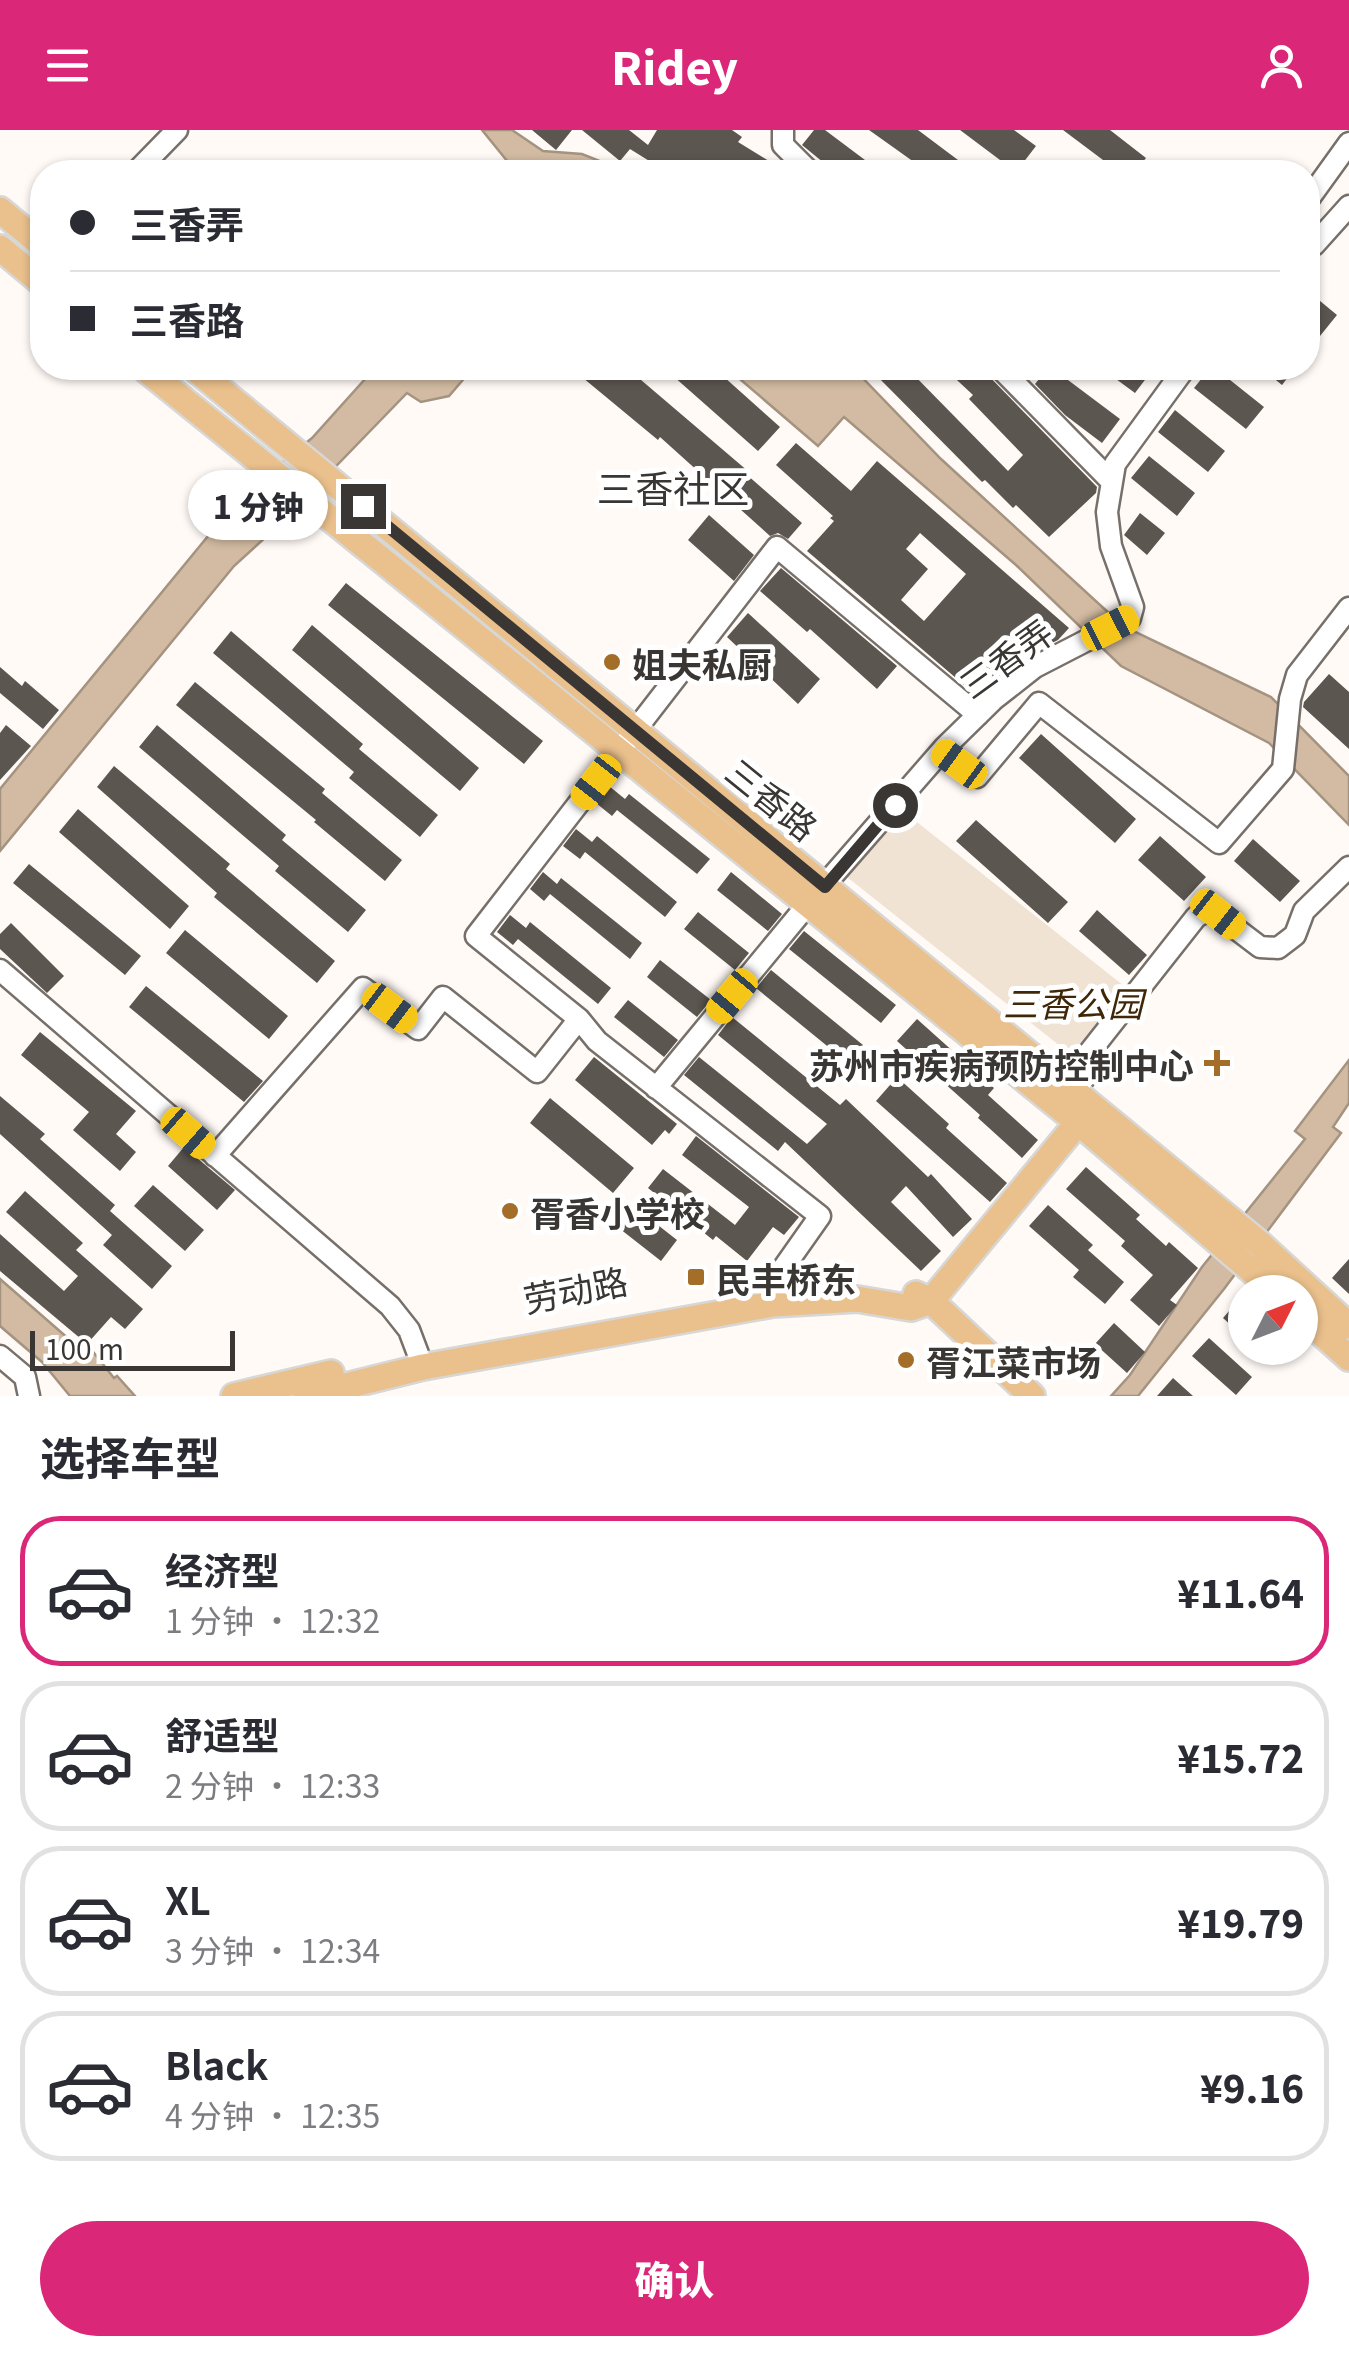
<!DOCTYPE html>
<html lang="zh">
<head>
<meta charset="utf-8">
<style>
	body { margin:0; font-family:Georgia,"Noto Sans SC",serif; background:#f7f7f7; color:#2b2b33; height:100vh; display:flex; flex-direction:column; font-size:38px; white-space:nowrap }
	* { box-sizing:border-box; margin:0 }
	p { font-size:32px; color:#7c7c81 }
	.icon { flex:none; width:55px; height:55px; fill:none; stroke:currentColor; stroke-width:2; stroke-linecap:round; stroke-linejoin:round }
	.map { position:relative; height:1266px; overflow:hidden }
	.details { display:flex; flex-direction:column; background:#fff; flex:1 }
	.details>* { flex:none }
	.guide { position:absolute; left:30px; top:30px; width:1290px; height:220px; border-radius:40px; box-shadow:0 2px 8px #0004; display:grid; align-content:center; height:220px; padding:0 40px; background:#fff }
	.needle { width:65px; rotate:48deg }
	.tools { position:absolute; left:1228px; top:1145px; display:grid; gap:20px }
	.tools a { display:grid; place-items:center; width:90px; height:90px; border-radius:50%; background:#fff; box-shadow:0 2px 8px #0004; font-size:50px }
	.scale { position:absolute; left:30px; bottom:25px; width:205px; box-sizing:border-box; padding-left:10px; border:5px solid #393633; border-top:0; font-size:28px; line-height:35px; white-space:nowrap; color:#393633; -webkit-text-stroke:8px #fff; paint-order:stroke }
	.end { position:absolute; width:45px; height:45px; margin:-22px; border:12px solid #393633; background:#fff; box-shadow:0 0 0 5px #fff }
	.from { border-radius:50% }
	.bubble { position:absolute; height:70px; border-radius:35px; background:#fff; box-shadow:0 2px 8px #0004; font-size:32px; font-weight:800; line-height:70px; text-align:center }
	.car { position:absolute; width:30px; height:60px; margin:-30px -15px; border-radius:12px; box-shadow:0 0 8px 2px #0007; background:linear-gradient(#f5c518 24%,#345 0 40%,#f5c518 0 76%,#345 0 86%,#f5c518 0) }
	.guide b { display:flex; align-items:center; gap:35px; height:95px; font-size:38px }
	.guide b+b { border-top:2px solid #e1e1e2 }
	.guide i { width:25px; height:25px; background:#2b2b33 }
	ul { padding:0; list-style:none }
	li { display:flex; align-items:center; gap:30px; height:150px; margin:0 20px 15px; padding:0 20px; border:5px solid #e1e1e2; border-radius:40px }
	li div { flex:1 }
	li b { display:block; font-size:38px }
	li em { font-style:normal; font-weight:800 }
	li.current { border-color:#db2777 }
	li>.icon { width:90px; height:90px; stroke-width:1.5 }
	h2 { padding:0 40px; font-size:45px; line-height:120px }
	.cta { display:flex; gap:20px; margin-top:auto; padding:20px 40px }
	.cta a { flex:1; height:115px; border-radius:60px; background:#db2777; color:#fff; font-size:40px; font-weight:800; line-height:115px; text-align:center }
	header { display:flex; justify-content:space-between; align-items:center; height:130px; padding:0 40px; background:#db2777; color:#fff; font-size:45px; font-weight:800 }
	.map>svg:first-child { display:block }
	.green { fill:#f1e3d3 }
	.water { fill:#d2bba2; stroke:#a49381; stroke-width:2.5 }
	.building { fill:#5c5650; fill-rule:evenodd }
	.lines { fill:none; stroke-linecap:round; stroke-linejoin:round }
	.minor-casing { stroke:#77706a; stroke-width:25 }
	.major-casing { stroke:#d7d7d6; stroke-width:30 }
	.minor { stroke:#fff; stroke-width:20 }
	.major { stroke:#eac08c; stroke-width:25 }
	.route { stroke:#393633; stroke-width:12 }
	.poi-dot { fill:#a46d28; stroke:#fff; stroke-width:4 }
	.labels { text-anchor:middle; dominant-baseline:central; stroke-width:10; stroke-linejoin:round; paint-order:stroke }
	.street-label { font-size:35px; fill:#393633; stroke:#fff }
	.poi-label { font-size:35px; font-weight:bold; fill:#393633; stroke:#fff; text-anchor:start }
	.park-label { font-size:35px; font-style:italic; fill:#3f2707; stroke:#fff }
	.neighbourhood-label { font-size:38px; fill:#393633; stroke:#fff }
</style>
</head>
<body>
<header><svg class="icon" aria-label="menu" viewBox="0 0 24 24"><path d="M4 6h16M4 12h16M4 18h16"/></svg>Ridey<svg class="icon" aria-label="person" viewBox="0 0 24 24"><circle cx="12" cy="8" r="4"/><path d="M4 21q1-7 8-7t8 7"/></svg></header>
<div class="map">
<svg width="1349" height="1266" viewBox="0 0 1349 1266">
	<rect width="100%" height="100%" fill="#fffaf6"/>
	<path class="green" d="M 903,681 L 1138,867 L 1084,935 L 847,747 Z"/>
	<path class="water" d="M 482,0 L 512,0 L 543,21 L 582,24 L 627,42 L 516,42 Z
		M 375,238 L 473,238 L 449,266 L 421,272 L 407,263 L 279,395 L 234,436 L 0,721 L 0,659 L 241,366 L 312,308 Z
		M 727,238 L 853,238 L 941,329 L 1111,485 L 1127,498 L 1271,567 L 1349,646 L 1349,695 L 1269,613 L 1121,536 L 1016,435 L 844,287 L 818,316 Z
		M 1349,930 L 1349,973 L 1333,997 L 1341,1003 L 1224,1159 L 1138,1266 L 1111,1266 L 1130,1245 L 1202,1137 L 1305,1009 L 1295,1001 Z
		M 0,1149 L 78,1217 L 90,1218 L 114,1248 L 117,1246 L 135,1266 L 70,1266 L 42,1232 L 0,1196 Z"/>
	<path class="building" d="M 532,0 L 572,0 L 556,20 Z
		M 582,0 L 629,0 L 648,15 L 657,0 L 732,0 L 742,7 L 738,12 L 787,42 L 667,42 L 630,19 L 620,31 Z
		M 814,0 L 825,0 L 881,42 L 835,42 L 802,15 Z
		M 869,0 L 918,0 L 974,42 L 928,42 Z
		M 960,0 L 1014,0 L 1036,16 L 1016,42 Z
		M 1063,0 L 1110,0 L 1146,28 L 1135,42 L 1119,42 Z
		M 1308,161 L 1337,185 L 1320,206 L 1308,196 Z
		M 571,238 L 627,238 L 749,342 L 746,344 L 802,393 L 788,409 L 778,403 L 770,406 L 660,307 L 658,310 Z
		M 664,238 L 714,238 L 780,297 L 758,321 Z
		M 869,238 L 907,238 L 1008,341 L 1023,325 L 969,269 L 973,265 L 944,238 L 981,238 L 1097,357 L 1096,363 L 1049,407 L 1016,375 L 1013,378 L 985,350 L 982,352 Z
		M 1048,238 L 1052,238 L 1120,289 L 1102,313 L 1065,285 L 1035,254 Z
		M 1101,238 L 1154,238 L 1135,263 Z
		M 1210,238 L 1215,238 L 1264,277 L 1246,299 L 1194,258 Z
		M 1261,238 L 1295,238 L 1282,255 Z
		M 1175,280 L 1225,321 L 1208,342 L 1158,302 Z
		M 796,313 L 851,361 L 877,331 L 1069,498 L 1058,510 L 1046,516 L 1037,509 L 1010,540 L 977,566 L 807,421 L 834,391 L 830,388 L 833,386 L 776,335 ZM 920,403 L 966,444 L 924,491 L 901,470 L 928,439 L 906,419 Z
		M 1149,326 L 1195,363 L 1177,386 L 1131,348 Z
		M 1140,383 L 1165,403 L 1147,425 L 1124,405 Z
		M 709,385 L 754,425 L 734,451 L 688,410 Z
		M 781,438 L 897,536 L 877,559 L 810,499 L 807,502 L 760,461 Z
		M 346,453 L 543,611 L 524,634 L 328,475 Z
		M 748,483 L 820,549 L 798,574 L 727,507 Z
		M 312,495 L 479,638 L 460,661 L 292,520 Z
		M 231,501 L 363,614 L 359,619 L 438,685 L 420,707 L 349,648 L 354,642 L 213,523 Z
		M 0,537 L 22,556 L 25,551 L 59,580 L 43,599 L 0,563 Z
		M 1329,544 L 1349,562 L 1349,619 L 1303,577 L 1304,572 Z
		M 195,552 L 325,659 L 322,663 L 402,730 L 385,751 L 314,692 L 316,690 L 176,575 Z
		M 6,595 L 31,616 L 0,650 L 0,603 Z
		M 157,595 L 286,705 L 282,710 L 366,780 L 348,802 L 275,741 L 279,736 L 139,617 Z
		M 1041,604 L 1136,689 L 1115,713 L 1019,628 Z
		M 114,636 L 230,734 L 226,739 L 335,831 L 317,853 L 214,767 L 217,763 L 97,657 Z
		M 609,656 L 625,669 L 629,664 L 710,729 L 697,744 L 617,680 L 612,686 L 596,673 Z
		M 78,679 L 189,776 L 170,799 L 59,702 Z
		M 976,690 L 1068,772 L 1048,793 L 956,711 Z
		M 576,699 L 592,712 L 597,706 L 677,772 L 665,787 L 585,722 L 580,729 L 563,716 Z
		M 1160,706 L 1206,747 L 1184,771 L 1138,730 Z
		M 1253,709 L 1300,751 L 1280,772 L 1234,731 Z
		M 29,734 L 141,826 L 125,845 L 13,753 Z
		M 543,742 L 557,754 L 561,748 L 642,813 L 630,829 L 550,764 L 544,771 L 530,759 Z
		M 731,742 L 782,784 L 768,801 L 717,760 Z
		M 1097,780 L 1147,825 L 1129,845 L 1079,801 Z
		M 698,782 L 749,823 L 735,840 L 684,799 Z
		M 510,785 L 526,798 L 530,792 L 611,858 L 598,874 L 518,809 L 513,815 L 497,802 Z
		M 11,793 L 64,846 L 47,863 L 0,819 L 0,804 Z
		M 185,800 L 288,886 L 269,909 L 166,823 Z
		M 804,801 L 896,875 L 881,893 L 789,819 Z
		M 660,830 L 711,870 L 697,887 L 647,847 Z
		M 771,840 L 863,915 L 848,933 L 756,858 Z
		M 146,856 L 263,951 L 244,972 L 129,877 Z
		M 628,870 L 678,910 L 664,927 L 614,887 Z
		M 732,887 L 840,975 L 846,969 L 928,1047 L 931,1044 L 972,1089 L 953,1107 L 906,1056 L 891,1072 L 941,1121 L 921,1141 L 785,1012 L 778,1021 L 684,945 L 699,927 L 807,1014 L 827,994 L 718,905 Z
		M 917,889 L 994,958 L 988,965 L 1038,1010 L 1022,1028 L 978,988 L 980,985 L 897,911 Z
		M 40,902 L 136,981 L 116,1004 L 136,1022 L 120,1041 L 73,1000 L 89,982 L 21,925 Z
		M 594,927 L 677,994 L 669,1004 L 665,1000 L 652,1015 L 575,950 Z
		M 897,947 L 949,994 L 946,998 L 1007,1053 L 990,1072 L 876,971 Z
		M 0,966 L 45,1004 L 40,1009 L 115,1075 L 110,1081 L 172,1136 L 152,1159 L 103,1115 L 112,1105 L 0,1004 Z
		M 550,968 L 634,1038 L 613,1063 L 530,993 Z
		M 696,1006 L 799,1087 L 784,1105 L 773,1097 L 747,1131 L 716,1106 L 713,1110 L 648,1058 L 663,1039 L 735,1095 L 749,1077 L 682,1025 Z
		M 184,1017 L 235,1060 L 217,1080 L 168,1036 Z
		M 1086,1037 L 1140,1085 L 1136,1089 L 1166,1116 L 1169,1112 L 1198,1138 L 1170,1170 L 1177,1175 L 1159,1196 L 1130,1170 L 1153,1145 L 1121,1116 L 1125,1111 L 1066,1059 Z
		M 153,1055 L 204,1100 L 185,1121 L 134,1076 Z
		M 25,1061 L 83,1113 L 76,1120 L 143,1179 L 125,1199 L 111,1187 L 87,1214 L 0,1141 L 0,1104 L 64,1161 L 78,1146 L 6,1082 Z
		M 631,1074 L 677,1110 L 661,1131 L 615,1095 Z
		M 1048,1075 L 1093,1115 L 1088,1120 L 1124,1152 L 1105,1174 L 1073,1147 L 1079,1140 L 1029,1096 Z
		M 1349,1129 L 1349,1164 L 1332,1148 Z
		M 1236,1173 L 1245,1181 L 1245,1208 L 1223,1188 Z
		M 1114,1193 L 1145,1222 L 1127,1243 L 1095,1214 Z
		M 1209,1208 L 1252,1247 L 1236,1265 L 1192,1226 Z
		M 1173,1248 L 1193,1266 L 1157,1266 Z"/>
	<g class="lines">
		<defs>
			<path id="minor" d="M 783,0 L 783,15 L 810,42
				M 136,42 L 177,0
				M 1308,70 L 1349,13
				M 1314,115 L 1349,76
				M 1000,238 L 1112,352
				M 942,621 L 977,647 L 1039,573 L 1219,713 L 1283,639 L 1290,569 L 1297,545 L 1349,478
				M 0,840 L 390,1176 L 409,1200 L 423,1237
				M 656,958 L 808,774 L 944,618 L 993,570 L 1035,537 L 1130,488 L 1133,477 L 1111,416 L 1107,382 L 1115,334 L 1185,238
				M 1075,961 L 1088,943 L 1088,924 L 1196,787 L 1210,779 L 1260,817 L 1278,818 L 1295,805 L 1304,781 L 1349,737
				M 215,1026 L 363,858 L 418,899 L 443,867 L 537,942 L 579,889
				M 770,1157 L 820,1086 L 597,911 L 579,889 L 476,806 L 777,417 L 978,585
				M 0,1226 L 25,1247 L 29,1266"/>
			<path id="major" d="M 0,80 L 42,115
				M 0,118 L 42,153
				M 144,238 L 1079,993 L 1277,1162
				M 194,238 L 1260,1114 L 1349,1196
				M 916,1164 L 931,1171 L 1032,1266
				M 1300,1184 L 1349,1228
				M 234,1266 L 331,1243
				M 306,1266 L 423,1237 L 773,1174 L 857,1169 L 911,1178 L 931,1171 L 1089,979"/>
		</defs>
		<use href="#minor" class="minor-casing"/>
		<use href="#major" class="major-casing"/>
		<use href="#minor" class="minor"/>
		<use href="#major" class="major"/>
	</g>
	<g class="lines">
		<path class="route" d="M 363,376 L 825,757 L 895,675"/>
	</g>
	<g class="poi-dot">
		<circle cx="612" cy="532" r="10"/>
		<path d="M1212 918h10v10h10v10h-10v10h-10v-10h-10v-10h10z"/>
		<circle cx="510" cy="1081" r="10"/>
		<rect x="686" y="1137" width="20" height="20" rx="5"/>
		<circle cx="906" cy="1230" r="10"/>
	</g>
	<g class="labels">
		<g class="street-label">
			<text transform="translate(1005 527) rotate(-36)">三香弄</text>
			<text transform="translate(773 668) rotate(39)">三香路</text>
			<text transform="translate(575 1158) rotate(-11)">劳动路</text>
		</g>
		<g class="poi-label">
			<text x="632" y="532">姐夫私厨</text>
			<text x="1194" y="933" text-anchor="end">苏州市疾病预防控制中心</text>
			<text x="530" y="1081">胥香小学校</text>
			<text x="716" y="1147">民丰桥东</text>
			<text x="926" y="1230">胥江菜市场</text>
		</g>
		<g class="park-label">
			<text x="1073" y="871">三香公园</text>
		</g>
		<g class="neighbourhood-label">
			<text x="673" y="356">三香社区</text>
		</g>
	</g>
</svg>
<div class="tools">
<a><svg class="needle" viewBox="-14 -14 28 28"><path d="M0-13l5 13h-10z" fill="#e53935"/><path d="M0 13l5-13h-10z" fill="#7c7c81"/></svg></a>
</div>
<div class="scale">100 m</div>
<i class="end from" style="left:895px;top:675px"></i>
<i class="end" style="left:363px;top:376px"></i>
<div class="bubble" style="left:188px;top:340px;width:140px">1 分钟</div>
<i class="car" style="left:1110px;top:498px;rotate:63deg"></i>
<i class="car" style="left:959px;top:634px;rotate:306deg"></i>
<i class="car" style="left:596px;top:652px;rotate:218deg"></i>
<i class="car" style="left:1218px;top:784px;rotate:128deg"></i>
<i class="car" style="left:732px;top:866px;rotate:220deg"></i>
<i class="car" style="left:390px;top:878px;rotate:127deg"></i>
<i class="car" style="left:188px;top:1003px;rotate:131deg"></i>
<div class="guide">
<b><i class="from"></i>三香弄</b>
<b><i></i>三香路</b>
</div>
</div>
<section class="details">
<h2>选择车型</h2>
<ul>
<li class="current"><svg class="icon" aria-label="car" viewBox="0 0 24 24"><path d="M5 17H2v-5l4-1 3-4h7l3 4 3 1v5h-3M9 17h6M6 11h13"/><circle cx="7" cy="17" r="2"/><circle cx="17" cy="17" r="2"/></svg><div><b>经济型</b><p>1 分钟 · 12:32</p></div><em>¥11.64</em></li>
<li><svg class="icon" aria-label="car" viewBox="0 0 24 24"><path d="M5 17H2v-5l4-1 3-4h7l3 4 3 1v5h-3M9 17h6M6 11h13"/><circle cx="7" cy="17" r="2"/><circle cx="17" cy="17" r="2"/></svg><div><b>舒适型</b><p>2 分钟 · 12:33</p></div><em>¥15.72</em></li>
<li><svg class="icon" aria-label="car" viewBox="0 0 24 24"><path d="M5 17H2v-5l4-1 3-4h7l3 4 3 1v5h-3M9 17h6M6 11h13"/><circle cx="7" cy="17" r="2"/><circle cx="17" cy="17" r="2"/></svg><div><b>XL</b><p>3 分钟 · 12:34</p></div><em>¥19.79</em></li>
<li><svg class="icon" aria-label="car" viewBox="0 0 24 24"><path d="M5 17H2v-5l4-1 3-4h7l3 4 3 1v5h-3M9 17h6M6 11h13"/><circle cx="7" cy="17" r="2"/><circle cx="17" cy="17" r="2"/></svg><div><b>Black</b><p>4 分钟 · 12:35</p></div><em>¥9.16</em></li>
</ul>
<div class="cta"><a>确认</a></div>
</section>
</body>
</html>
